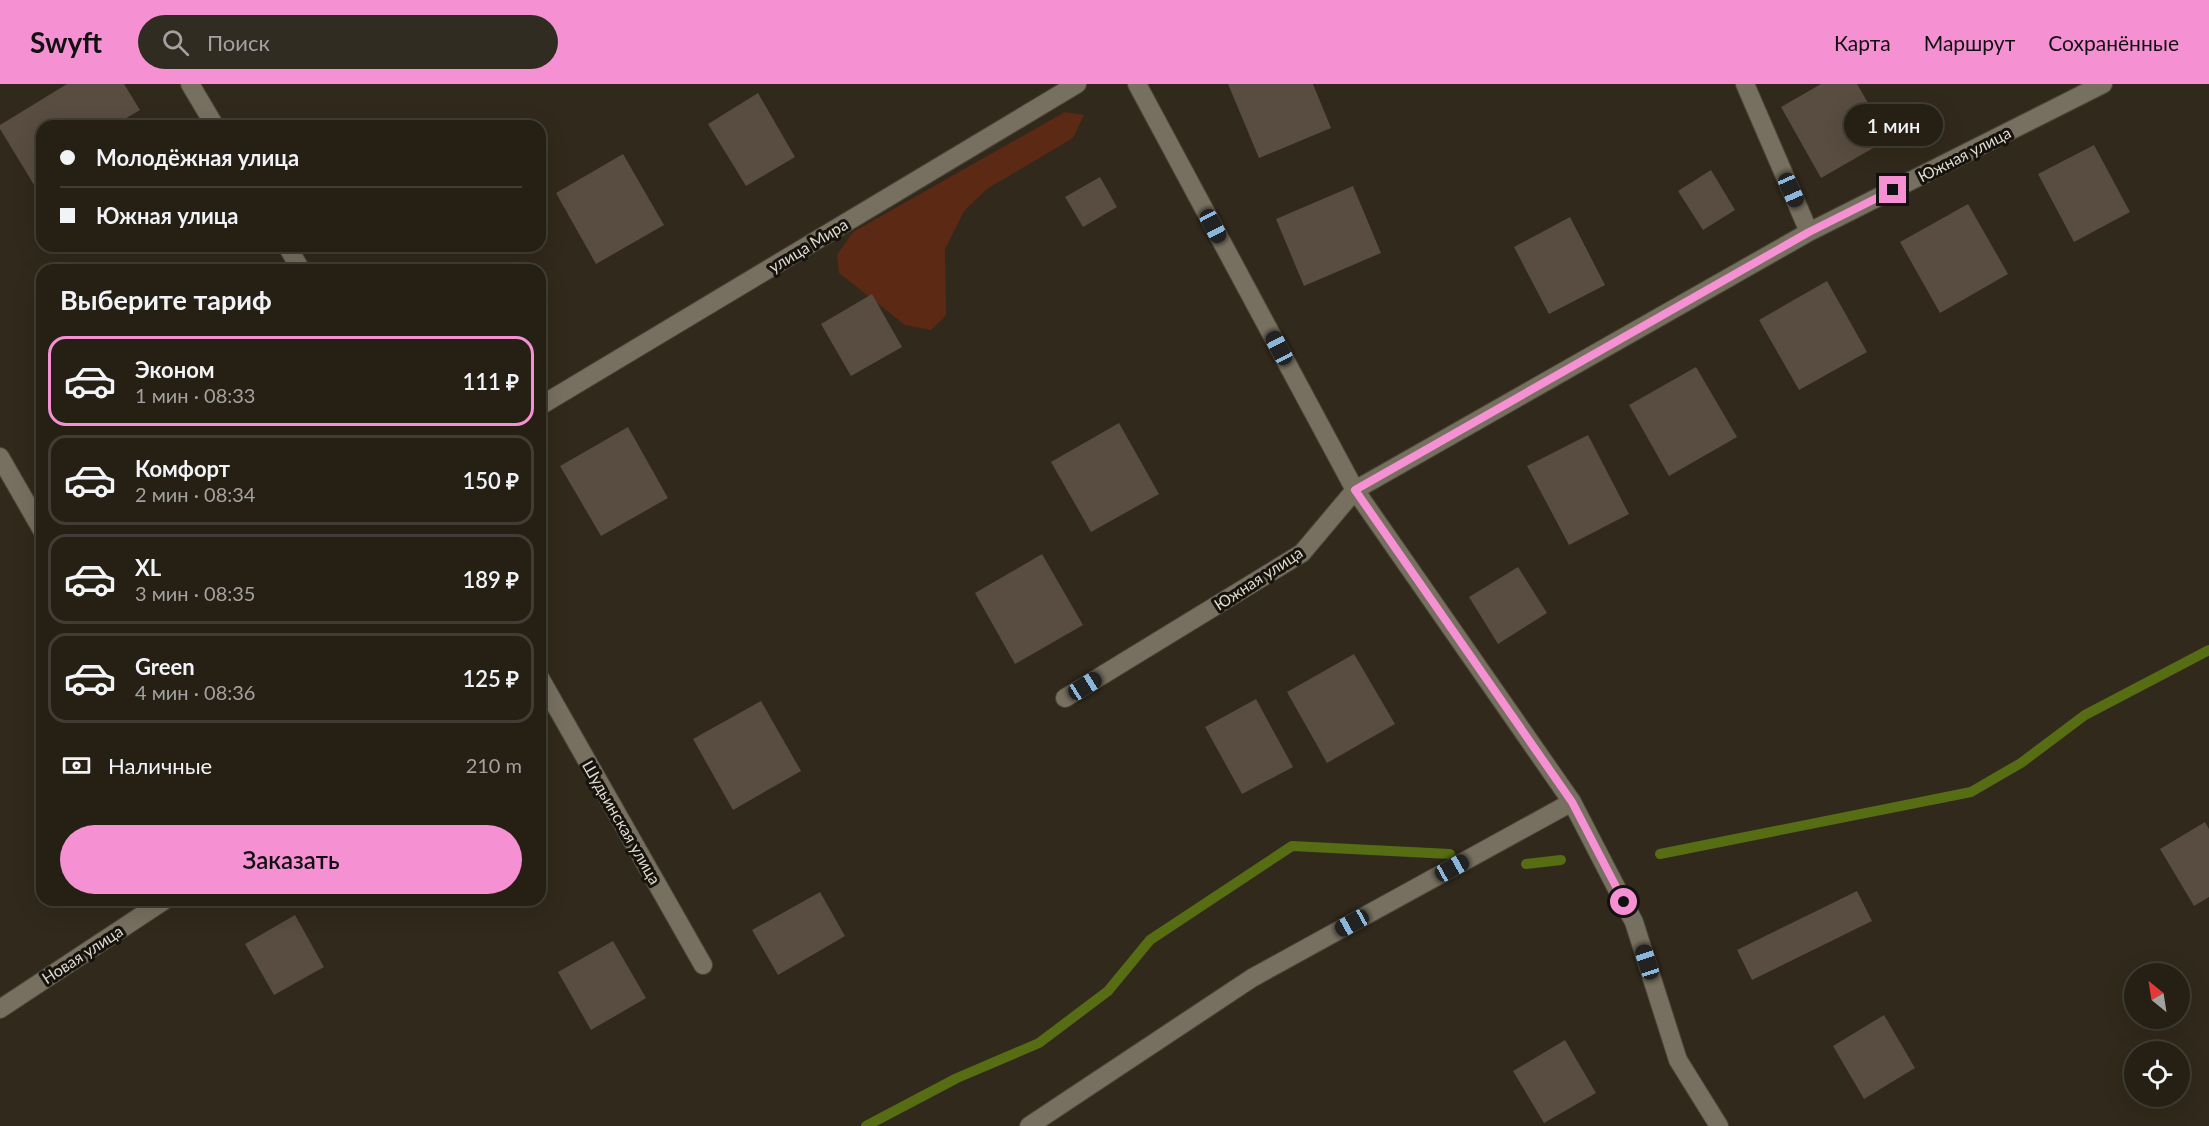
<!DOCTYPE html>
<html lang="ru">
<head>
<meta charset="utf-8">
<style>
	body { margin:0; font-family:Lato,sans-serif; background:#312c22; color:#f1f3f6; height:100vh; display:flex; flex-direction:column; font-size:22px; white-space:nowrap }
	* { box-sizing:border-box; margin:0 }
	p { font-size:20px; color:#a3a2a0 }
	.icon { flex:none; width:33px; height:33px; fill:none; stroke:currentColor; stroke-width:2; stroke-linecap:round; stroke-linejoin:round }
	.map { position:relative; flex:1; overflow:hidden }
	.details { position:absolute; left:36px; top:180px; width:510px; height:642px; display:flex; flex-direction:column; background:#251f14; border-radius:18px; box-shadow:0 6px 24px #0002,0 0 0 2px #423d34 }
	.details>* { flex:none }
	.top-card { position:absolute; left:36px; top:36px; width:510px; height:132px; border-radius:18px; box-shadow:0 6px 24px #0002,0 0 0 2px #423d34; display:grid; align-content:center; height:132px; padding:0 24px; background:#251f14 }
	.needle { width:39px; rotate:330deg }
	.controls { position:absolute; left:2124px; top:879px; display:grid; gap:12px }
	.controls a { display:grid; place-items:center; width:66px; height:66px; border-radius:50%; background:#251f14; box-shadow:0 6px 24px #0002,0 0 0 2px #423d34; font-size:30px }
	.end { position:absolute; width:27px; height:27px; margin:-14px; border:8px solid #f591d3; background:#111; box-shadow:0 0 0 3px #111 }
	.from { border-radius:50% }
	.bubble { position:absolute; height:42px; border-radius:21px; background:#251f14; box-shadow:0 6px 24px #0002,0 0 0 2px #423d34; font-size:20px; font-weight:600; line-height:42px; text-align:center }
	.car { position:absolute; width:18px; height:36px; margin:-18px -9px; border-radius:8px; box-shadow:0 0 4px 2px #0007; background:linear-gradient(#222 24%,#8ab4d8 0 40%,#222 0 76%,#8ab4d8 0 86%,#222 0) }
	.top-card b { display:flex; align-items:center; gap:21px; height:57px; font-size:22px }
	.top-card b+b { border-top:2px solid #423d34 }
	.top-card i { width:15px; height:15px; background:#f1f3f6 }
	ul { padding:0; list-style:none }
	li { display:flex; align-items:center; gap:18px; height:90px; margin:0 12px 9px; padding:0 12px; border:3px solid #423d34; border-radius:18px }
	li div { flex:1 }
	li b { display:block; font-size:22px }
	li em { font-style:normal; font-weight:600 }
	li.on { border-color:#f591d3 }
	li>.icon { width:54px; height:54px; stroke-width:1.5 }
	h2 { padding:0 24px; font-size:27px; line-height:72px }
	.pay { display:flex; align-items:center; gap:15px; height:66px; padding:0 24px; font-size:22px }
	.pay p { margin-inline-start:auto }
	.button { display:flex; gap:12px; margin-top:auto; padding:12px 24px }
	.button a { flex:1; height:69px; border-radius:36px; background:#f591d3; color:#111; font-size:24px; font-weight:600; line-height:69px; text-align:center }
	header { display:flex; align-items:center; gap:36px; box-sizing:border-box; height:84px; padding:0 30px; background:#f591d3; color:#111 }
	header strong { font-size:28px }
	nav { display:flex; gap:33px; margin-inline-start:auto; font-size:21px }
	.search { width:420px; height:54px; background:#312c22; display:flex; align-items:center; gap:15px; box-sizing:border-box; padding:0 21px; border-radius:33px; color:#a3a2a0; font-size:22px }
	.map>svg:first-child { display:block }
	.green { fill:#5c2914 }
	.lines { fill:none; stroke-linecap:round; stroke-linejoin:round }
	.stream { stroke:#566d14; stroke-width:10 }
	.building { fill:#594c40 }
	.minor-casing { stroke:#4c463a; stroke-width:20 }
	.minor { stroke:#776f5f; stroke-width:18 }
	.route { stroke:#f591d3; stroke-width:8 }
	.labels { text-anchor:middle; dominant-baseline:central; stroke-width:6; stroke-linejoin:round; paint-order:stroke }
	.street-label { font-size:16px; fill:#dfdad1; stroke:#16130c }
</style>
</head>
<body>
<header>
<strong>Swyft</strong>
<div class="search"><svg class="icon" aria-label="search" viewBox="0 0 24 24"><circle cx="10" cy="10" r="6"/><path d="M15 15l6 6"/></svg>Поиск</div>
<nav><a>Карта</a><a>Маршрут</a><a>Сохранённые</a></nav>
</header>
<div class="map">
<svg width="2209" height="1042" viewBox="0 0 2209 1042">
	<rect width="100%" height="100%" fill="#31291b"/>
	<path class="green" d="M 1065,28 L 1084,31 L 1073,54 L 987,105 L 964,127 L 945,165 L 946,231 L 931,246 L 905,241 L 839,189 L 837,171 L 853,148 Z"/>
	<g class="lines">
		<path class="stream" d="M 1660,770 L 1971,708 L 2021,679 L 2085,631 L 2209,566
			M 1526,780 L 1561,776
			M 866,1042 L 957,994 L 1039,959 L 1108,907 L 1150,856 L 1292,762 L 1450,770"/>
	</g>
	<path class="building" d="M 67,0 L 124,0 L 140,26 L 113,42 L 42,42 L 42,114 L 0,45 L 0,41 Z
		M 1228,0 L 1313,0 L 1331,44 L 1259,74 Z
		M 1821,0 L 1857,0 L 1889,55 L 1821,94 L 1781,23 Z
		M 758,9 L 795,73 L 746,102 L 708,40 Z
		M 2094,61 L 2130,128 L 2074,158 L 2038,90 Z
		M 623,70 L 664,141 L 596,180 L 556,109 Z
		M 1711,86 L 1735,126 L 1703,146 L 1678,107 Z
		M 1100,93 L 1117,123 L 1083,143 L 1065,113 Z
		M 1353,102 L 1381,169 L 1304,202 L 1276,135 Z
		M 1968,120 L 2008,190 L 1940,229 L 1900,158 Z
		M 1570,133 L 1605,201 L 1549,230 L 1514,163 Z
		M 1827,197 L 1867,268 L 1799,306 L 1759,236 Z
		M 872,210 L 902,263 L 851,292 L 821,240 Z
		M 1696,283 L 1737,353 L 1669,392 L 1629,321 Z
		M 1119,339 L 1159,410 L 1091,448 L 1051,378 Z
		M 628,343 L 668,414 L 601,452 L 560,382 Z
		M 1588,351 L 1629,430 L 1569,461 L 1527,382 Z
		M 1042,470 L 1083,541 L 1015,580 L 975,509 Z
		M 1518,483 L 1547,529 L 1498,560 L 1469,513 Z
		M 1354,570 L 1395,640 L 1327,679 L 1287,608 Z
		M 1256,615 L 1293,683 L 1242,710 L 1205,643 Z
		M 761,617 L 801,687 L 733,726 L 693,655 Z
		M 2205,738 L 2209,745 L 2209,813 L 2194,822 L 2160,765 Z
		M 1857,807 L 1872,837 L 1752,896 L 1737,866 Z
		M 820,808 L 845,852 L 778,891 L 752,846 Z
		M 295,831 L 324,883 L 274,911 L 245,860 Z
		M 613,857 L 646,914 L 591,946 L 558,888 Z
		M 1884,931 L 1915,984 L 1864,1015 L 1833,962 Z
		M 1565,956 L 1596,1009 L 1544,1039 L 1513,987 Z"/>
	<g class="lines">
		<defs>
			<path id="minor" d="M 190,0 L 215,42
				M 1137,0 L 1355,406 L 1572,718 L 1634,838 L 1678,976 L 1719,1042
				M 1745,0 L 1809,148
				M 287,162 L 301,186
				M 540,322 L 1077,0
				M 0,373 L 42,446
				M 540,594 L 703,881
				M 1065,614 L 1302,469 L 1355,406 L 1809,148 L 2103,0
				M 0,925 L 165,816
				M 1029,1042 L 1252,894 L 1572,718"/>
		</defs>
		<use href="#minor" class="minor-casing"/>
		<use href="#minor" class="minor"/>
	</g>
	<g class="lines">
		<path class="route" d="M 1624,818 L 1572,718 L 1355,406 L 1809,148 L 1893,106"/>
	</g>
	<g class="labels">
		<g class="street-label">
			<text transform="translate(1964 70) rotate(-27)">Южная улица</text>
			<text transform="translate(808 161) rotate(-31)">улица Мира</text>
			<text transform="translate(1258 494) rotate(-33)">Южная улица</text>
			<text transform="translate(622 738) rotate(60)">Шудьинская улица</text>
			<text transform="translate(82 870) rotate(-33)">Новая улица</text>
		</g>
	</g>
</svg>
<div class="controls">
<a><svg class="needle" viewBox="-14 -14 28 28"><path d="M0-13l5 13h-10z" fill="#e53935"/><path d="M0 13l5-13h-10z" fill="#a3a2a0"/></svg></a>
<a><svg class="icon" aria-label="locate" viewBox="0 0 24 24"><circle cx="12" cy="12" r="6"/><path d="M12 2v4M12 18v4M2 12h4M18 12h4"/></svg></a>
</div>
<i class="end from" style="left:1624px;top:818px"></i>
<i class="end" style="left:1893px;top:106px"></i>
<div class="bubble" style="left:1844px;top:20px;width:99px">1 мин</div>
<i class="car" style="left:1791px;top:106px;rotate:156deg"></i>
<i class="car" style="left:1213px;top:142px;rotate:152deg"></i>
<i class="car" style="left:1279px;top:264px;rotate:332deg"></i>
<i class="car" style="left:1085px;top:602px;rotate:58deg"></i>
<i class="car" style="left:1452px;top:784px;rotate:61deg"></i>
<i class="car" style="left:1352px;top:839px;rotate:241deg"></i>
<i class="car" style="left:1647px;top:878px;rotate:342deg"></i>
<div class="top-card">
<b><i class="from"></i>Молодёжная улица</b>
<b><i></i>Южная улица</b>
</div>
<section class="details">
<h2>Выберите тариф</h2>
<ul>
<li class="on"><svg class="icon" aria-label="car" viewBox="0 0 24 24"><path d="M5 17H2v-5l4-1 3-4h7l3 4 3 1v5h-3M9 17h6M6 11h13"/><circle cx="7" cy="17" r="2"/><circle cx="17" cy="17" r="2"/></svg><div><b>Эконом</b><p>1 мин · 08:33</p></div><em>111 ₽</em></li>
<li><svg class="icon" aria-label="car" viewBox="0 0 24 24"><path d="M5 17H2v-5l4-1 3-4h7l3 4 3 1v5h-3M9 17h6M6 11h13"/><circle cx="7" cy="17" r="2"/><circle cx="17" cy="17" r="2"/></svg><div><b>Комфорт</b><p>2 мин · 08:34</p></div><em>150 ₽</em></li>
<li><svg class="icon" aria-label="car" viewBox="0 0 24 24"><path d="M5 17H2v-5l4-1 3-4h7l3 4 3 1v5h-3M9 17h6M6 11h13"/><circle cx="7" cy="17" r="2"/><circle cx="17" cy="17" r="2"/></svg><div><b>XL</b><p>3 мин · 08:35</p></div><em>189 ₽</em></li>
<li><svg class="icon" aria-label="car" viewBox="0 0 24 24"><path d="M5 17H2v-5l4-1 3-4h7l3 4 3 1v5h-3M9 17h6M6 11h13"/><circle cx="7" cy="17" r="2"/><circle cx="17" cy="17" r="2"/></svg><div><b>Green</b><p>4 мин · 08:36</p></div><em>125 ₽</em></li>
</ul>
<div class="pay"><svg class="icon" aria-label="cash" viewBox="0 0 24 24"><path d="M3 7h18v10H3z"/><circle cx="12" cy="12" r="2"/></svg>Наличные<p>210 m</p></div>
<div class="button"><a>Заказать</a></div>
</section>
</div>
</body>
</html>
